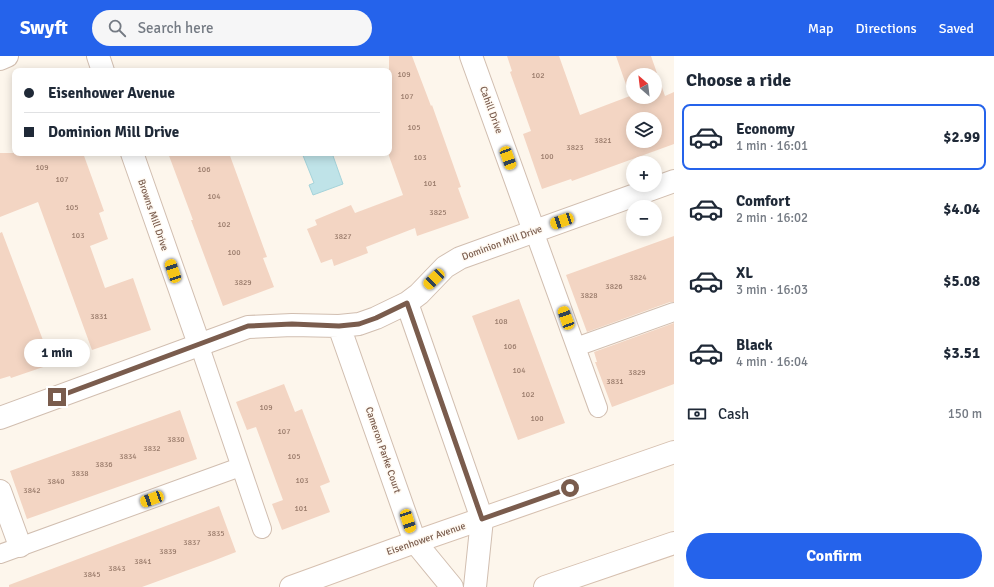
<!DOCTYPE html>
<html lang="en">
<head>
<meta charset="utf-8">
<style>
	body { margin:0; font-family:Signika,sans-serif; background:#f6f6f7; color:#1f2937; height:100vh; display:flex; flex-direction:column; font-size:15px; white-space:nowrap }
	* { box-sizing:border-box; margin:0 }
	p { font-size:13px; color:#747a83 }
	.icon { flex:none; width:22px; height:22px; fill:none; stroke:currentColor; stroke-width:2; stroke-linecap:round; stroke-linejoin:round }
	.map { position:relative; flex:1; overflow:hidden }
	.details { display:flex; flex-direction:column; background:#fff; width:320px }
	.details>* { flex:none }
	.guide { position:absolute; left:12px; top:12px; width:380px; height:88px; border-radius:8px; box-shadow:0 2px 10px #0003; display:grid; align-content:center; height:88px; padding:0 12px; background:#fff }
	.needle { width:26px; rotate:332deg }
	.controls { position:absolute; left:626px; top:12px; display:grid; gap:8px }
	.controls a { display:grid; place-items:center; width:36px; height:36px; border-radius:50%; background:#fff; box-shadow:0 2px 10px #0003; font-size:20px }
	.end { position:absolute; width:18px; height:18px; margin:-9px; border:5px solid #7a5c4d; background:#fff; box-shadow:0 0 0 2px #fff }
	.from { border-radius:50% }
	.bubble { position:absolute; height:28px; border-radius:14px; background:#fff; box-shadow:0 2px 10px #0003; font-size:13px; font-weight:700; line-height:28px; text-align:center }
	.car { position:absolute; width:12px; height:24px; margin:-12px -6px; border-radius:5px; box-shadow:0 0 3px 1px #0007; background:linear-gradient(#f5c518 24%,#345 0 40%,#f5c518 0 76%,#345 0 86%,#f5c518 0) }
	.guide b { display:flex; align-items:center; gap:14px; height:38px; font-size:15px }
	.guide b+b { border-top:1px solid #e0e1e3 }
	.guide i { width:10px; height:10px; background:#1f2937 }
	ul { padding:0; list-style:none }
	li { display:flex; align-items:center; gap:12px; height:66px; margin:0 8px 6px; padding:0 4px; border:2px solid transparent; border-radius:8px }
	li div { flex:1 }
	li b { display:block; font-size:15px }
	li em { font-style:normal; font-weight:700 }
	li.active { border-color:#2563eb }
	li>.icon { width:36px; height:36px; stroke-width:1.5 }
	h2 { padding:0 12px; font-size:18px; line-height:48px }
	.pay { display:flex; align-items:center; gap:10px; height:44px; padding:0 12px; font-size:15px }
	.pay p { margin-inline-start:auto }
	.cta { display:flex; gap:8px; margin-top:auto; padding:8px 12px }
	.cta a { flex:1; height:46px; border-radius:24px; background:#2563eb; color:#fff; font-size:16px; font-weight:700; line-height:46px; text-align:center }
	header { display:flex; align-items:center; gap:24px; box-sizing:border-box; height:56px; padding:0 20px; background:#2563eb; color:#fff }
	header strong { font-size:19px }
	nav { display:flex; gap:22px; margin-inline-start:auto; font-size:14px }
	.search { width:280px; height:36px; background:#f6f6f7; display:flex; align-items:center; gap:10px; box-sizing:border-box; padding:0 14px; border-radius:22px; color:#747a83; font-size:15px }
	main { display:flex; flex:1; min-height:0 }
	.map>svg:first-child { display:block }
	.water { fill:#bfe3e8; stroke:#a5d3da }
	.building { fill:#f3d5c3; fill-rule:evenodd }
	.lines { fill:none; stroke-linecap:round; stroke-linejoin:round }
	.service-casing { stroke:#d1beb0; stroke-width:20 }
	.minor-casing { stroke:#d1beb0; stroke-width:24 }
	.secondary-casing { stroke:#d6c0b0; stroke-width:24 }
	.service { stroke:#fff; stroke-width:18 }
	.minor { stroke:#fff; stroke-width:22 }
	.secondary { stroke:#fff; stroke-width:22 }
	.route { stroke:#7a5c4d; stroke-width:5 }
	.labels { text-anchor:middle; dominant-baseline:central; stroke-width:3; stroke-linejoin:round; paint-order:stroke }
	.number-label { font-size:8px; fill:#987a6a }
	.street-label { font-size:10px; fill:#7a5c4d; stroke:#fffaf3 }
</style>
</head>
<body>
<header>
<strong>Swyft</strong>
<div class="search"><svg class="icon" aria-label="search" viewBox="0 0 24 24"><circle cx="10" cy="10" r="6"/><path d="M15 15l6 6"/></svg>Search here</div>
<nav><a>Map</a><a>Directions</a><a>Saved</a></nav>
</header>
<main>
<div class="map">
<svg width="674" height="531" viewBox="0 0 674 531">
	<rect width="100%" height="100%" fill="#fdf6ec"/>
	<path class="water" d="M 302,97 L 332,97 L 343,128 L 313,139 L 309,129 L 314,127 Z"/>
	<path class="building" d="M 389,0 L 412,0 L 431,50 L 432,49 L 461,131 L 458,132 L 469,162 L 417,180 L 415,172 L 366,191 L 368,197 L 334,210 L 332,203 L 321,207 L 307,173 L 317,169 L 315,164 L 351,149 L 355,157 L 403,139 L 389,100 Z
		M 507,0 L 559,0 L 580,59 L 630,40 L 616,0 L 651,0 L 665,40 L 674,36 L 674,88 L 572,125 L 571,123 L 542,133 L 523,78 L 531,75 L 510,16 L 512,15 ZM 633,19 L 655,19 L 655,41 L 633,41 ZM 633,63 L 655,63 L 655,85 L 633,85 Z
		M 0,97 L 83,97 L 104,155 L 99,157 L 108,183 L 90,190 L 105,232 L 133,222 L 151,274 L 92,294 L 38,146 L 0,161 Z
		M 168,97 L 229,97 L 267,201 L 263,202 L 274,231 L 223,250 L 191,164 L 193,164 Z
		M 2,176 L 52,308 L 11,322 L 10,320 L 0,323 L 0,177 Z
		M 674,180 L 674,246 L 670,246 L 587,276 L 566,219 Z
		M 519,243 L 565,367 L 518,384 L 472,260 Z
		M 674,267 L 674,328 L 612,351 L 595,306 L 597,306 L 594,296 Z
		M 284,328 L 295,356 L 302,353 L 330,426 L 320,430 L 330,456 L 282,474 L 272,448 L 283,444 L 256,371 L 247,374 L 236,346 Z
		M 180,354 L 197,403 L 27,463 L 10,415 Z
		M 219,450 L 236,496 L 213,505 L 142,531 L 9,531 L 9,529 Z"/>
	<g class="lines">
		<defs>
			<path id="service" d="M 534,175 L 598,352
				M 199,288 L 262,473
				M 576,291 L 674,256
				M 0,498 L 240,411"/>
			<path id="minor" d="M 98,0 L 103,15
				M 471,0 L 534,175
				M 0,3 L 7,0
				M 132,97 L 199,288
				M 407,247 L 482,463 L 475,531
				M 339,270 L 415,486 L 452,531
				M 0,362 L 248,271 L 292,269 L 339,270 L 359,268 L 376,262 L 407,247 L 419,238 L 445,211 L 460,202 L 674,125
				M 0,435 L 20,490"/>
			<path id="secondary" d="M 291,531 L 415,486 L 674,396
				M 545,531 L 674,487"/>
		</defs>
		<use href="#service" class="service-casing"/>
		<use href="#minor" class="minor-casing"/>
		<use href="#secondary" class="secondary-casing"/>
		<use href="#service" class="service"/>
		<use href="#minor" class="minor"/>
		<use href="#secondary" class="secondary"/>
	</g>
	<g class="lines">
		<path class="route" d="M 57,341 L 248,270 L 292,268 L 339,270 L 359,268 L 376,262 L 407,247 L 482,463 L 570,432"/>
	</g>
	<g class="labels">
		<g class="number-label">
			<text x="404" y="18">109</text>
			<text x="538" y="19">102</text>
			<text x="407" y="40">107</text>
			<text x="414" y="71">105</text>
			<text x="603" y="84">3821</text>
			<text x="575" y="91">3823</text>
			<text x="547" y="100">100</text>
			<text x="420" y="101">103</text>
			<text x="42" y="111">109</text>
			<text x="204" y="113">106</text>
			<text x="62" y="123">107</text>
			<text x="430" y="127">101</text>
			<text x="214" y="140">104</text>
			<text x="72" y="151">105</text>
			<text x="438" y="156">3825</text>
			<text x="224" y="168">102</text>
			<text x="78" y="179">103</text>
			<text x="343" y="180">3827</text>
			<text x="234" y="196">100</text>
			<text x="638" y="221">3824</text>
			<text x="243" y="226">3829</text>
			<text x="614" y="230">3826</text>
			<text x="589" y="239">3828</text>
			<text x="99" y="260">3831</text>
			<text x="501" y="265">108</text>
			<text x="510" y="290">106</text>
			<text x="519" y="314">104</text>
			<text x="637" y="316">3829</text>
			<text x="615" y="325">3831</text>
			<text x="528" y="338">102</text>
			<text x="266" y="351">109</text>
			<text x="537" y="362">100</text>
			<text x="284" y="375">107</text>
			<text x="176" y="383">3830</text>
			<text x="152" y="392">3832</text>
			<text x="128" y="400">3834</text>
			<text x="294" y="400">105</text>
			<text x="104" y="408">3836</text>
			<text x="80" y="417">3838</text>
			<text x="302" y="424">103</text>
			<text x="56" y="425">3840</text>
			<text x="32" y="434">3842</text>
			<text x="301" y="452">101</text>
			<text x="216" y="477">3835</text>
			<text x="192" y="486">3837</text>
			<text x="168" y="495">3839</text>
			<text x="143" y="505">3841</text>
			<text x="117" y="512">3843</text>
			<text x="92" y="518">3845</text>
		</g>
		<g class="street-label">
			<text transform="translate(491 54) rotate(70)">Cahill Drive</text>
			<text transform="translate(153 159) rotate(71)">Browns Mill Drive</text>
			<text transform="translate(502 187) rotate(-20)">Dominion Mill Drive</text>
			<text transform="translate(383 394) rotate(71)">Cameron Parke Court</text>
			<text transform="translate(426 483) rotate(-19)">Eisenhower Avenue</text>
		</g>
	</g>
</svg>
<div class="controls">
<a><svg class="needle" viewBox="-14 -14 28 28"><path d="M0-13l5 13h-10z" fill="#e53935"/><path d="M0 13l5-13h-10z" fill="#747a83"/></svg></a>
<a><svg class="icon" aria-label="layers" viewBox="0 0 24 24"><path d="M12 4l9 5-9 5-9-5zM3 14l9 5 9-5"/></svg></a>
<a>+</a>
<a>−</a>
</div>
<i class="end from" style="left:570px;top:432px"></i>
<i class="end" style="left:57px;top:341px"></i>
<div class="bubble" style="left:24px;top:283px;width:66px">1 min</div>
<i class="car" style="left:508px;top:102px;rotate:160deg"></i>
<i class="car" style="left:562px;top:165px;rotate:251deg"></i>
<i class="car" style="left:173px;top:215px;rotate:341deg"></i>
<i class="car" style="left:434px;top:223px;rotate:226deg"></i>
<i class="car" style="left:566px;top:262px;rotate:340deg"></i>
<i class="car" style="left:152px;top:443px;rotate:250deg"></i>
<i class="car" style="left:408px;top:465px;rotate:162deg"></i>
<div class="guide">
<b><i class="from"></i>Eisenhower Avenue</b>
<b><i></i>Dominion Mill Drive</b>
</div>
</div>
<section class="details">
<h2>Choose a ride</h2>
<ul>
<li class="active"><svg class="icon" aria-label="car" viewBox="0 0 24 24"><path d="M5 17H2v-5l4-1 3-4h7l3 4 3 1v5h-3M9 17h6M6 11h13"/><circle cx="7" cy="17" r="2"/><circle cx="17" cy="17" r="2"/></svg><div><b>Economy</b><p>1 min · 16:01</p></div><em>$2.99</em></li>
<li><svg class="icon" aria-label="car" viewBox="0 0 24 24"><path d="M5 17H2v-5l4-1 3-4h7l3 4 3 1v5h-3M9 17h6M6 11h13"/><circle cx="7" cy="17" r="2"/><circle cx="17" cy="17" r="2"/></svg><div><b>Comfort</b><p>2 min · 16:02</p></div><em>$4.04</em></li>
<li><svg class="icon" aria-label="car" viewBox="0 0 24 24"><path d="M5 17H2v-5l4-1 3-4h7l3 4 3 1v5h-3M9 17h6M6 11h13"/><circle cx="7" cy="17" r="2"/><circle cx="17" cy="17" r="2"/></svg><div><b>XL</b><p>3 min · 16:03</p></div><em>$5.08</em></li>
<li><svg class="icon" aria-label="car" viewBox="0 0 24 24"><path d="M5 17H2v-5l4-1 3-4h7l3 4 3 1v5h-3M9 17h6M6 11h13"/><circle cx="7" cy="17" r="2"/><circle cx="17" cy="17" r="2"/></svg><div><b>Black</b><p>4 min · 16:04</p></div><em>$3.51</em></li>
</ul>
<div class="pay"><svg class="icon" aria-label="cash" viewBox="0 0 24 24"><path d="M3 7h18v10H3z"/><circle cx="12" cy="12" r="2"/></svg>Cash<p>150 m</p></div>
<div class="cta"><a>Confirm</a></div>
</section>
</main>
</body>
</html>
